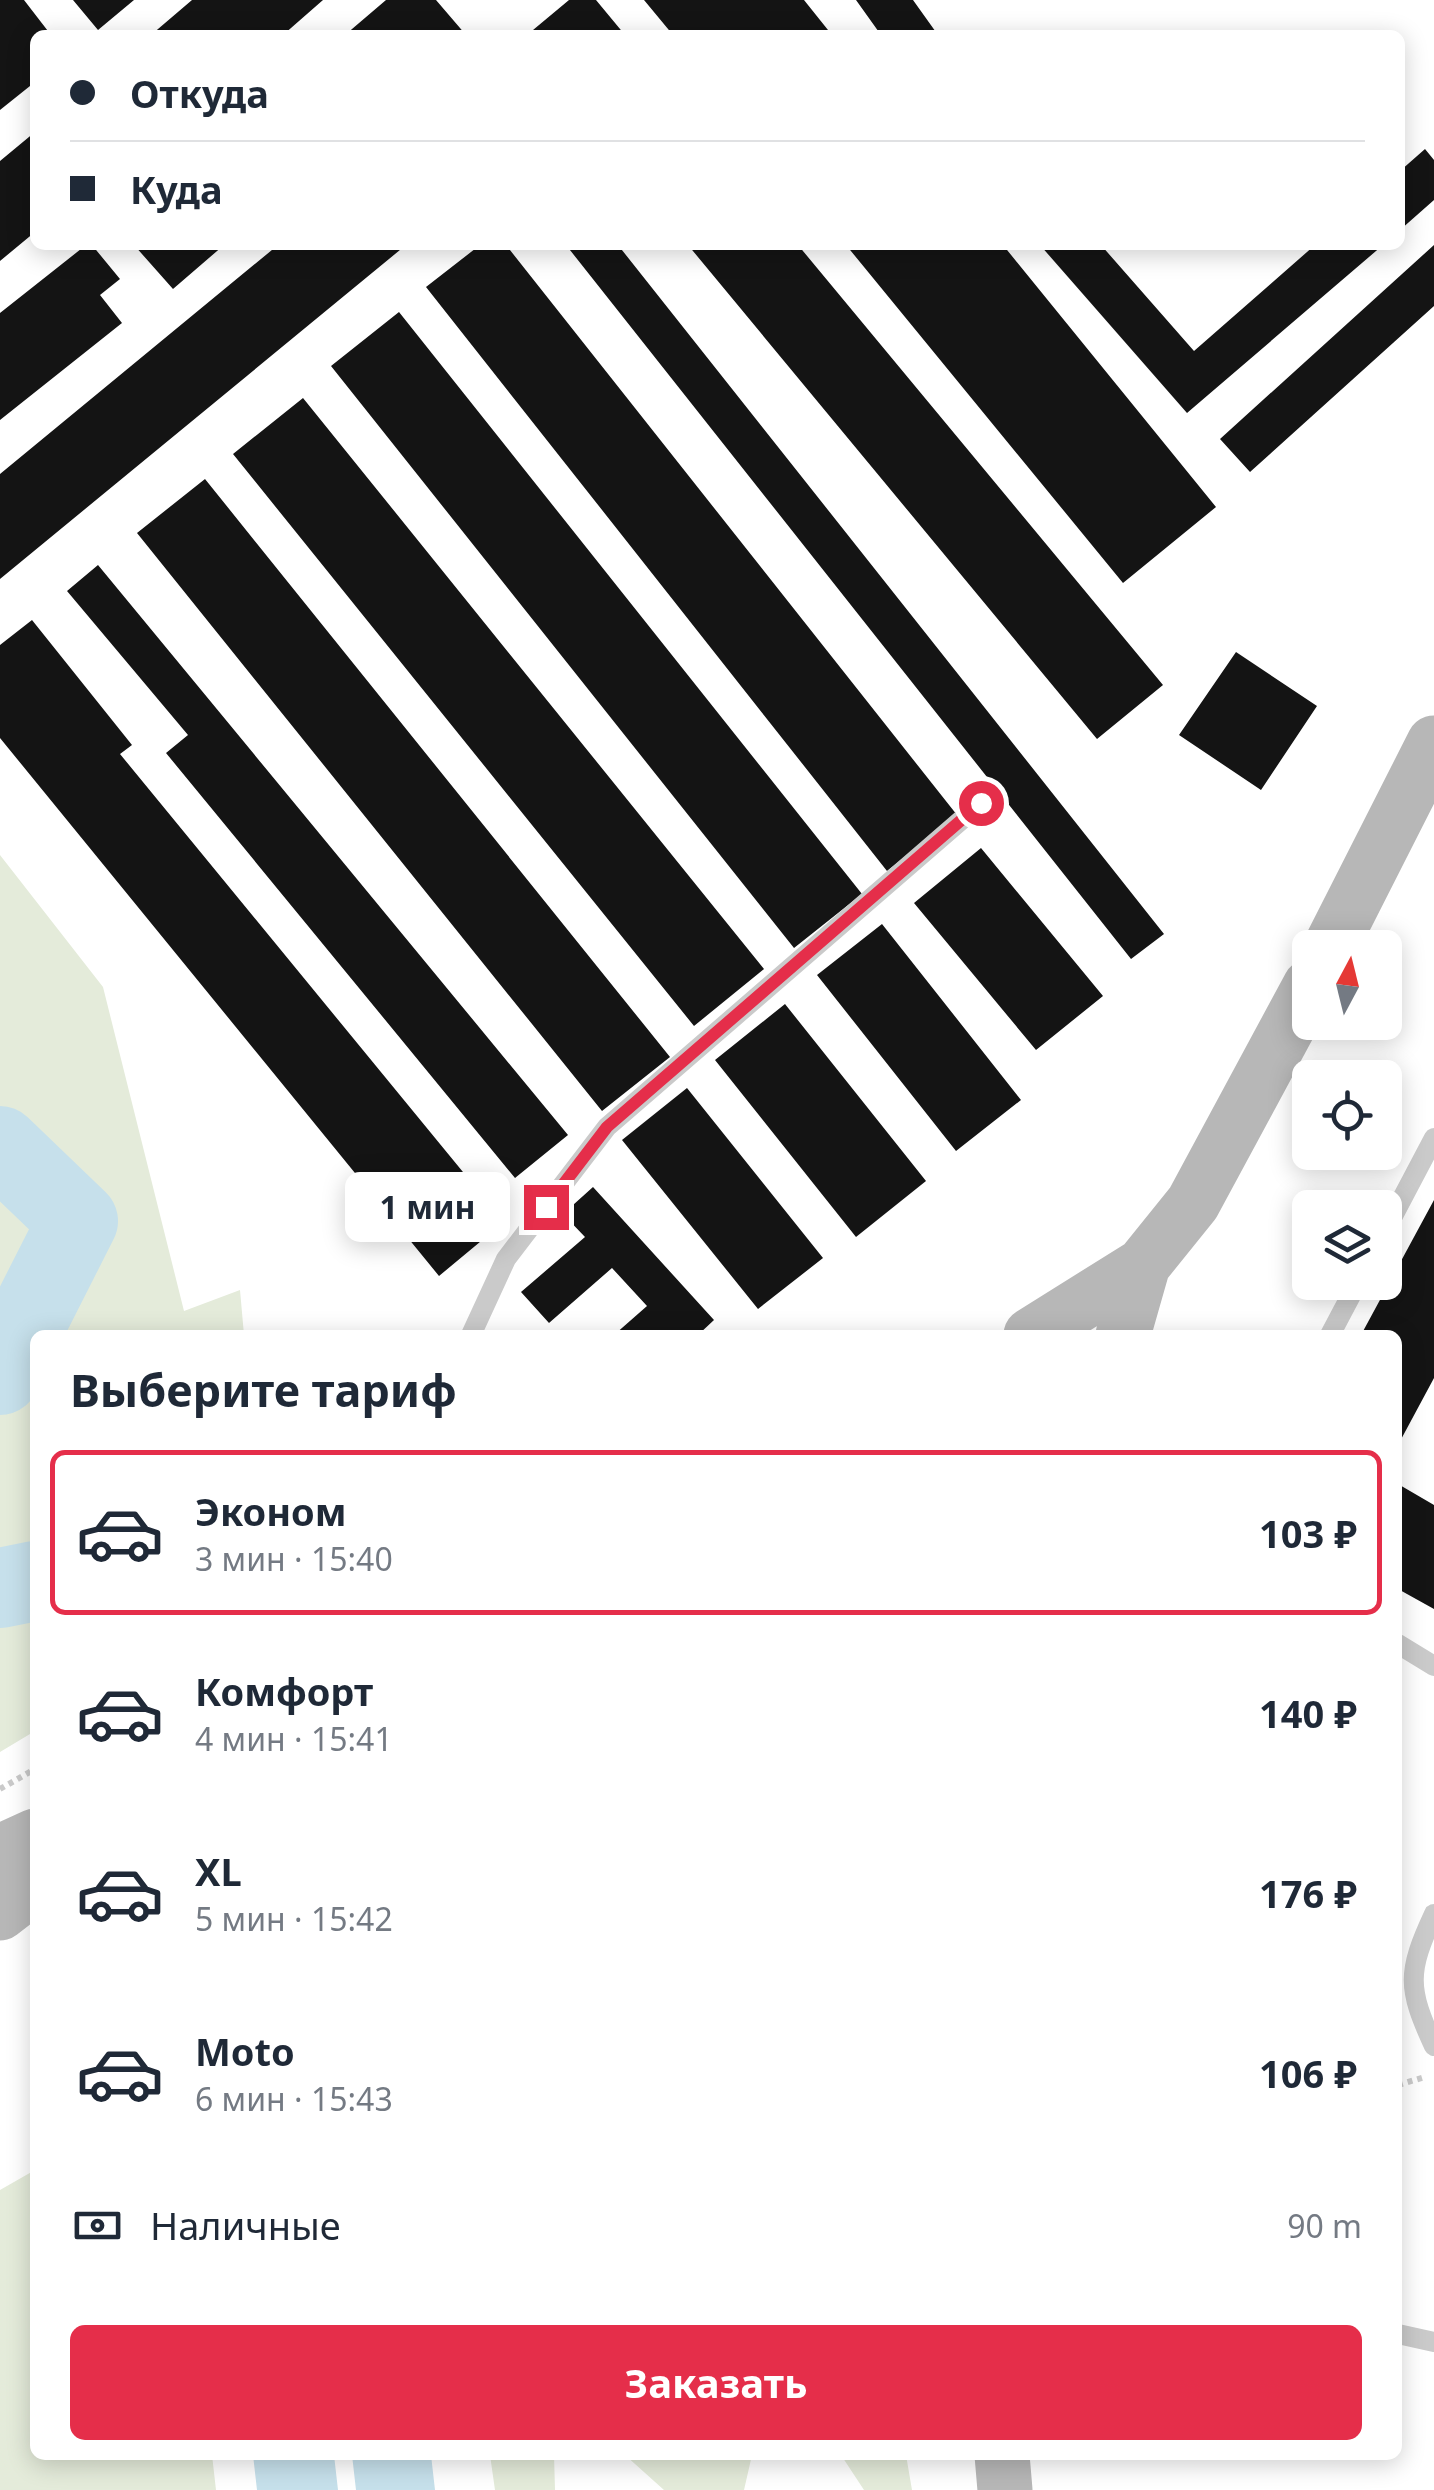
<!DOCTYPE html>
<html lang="ru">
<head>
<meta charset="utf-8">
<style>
	body { margin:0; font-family:"Noto Sans",sans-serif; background:#f2f2f3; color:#1f2937; height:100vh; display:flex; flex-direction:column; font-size:38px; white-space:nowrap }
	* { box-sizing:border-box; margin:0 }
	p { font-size:32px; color:#747a83 }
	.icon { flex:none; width:55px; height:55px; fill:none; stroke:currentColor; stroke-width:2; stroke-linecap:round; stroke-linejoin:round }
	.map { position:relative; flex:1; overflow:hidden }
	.sheet { position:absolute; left:30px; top:1330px; width:1372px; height:1130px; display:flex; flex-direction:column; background:#fff; border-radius:15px; box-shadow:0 5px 25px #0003 }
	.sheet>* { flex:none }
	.hud { position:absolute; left:30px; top:30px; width:1375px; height:220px; border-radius:15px; box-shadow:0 5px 25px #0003; display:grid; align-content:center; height:220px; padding:0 40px; background:#fff }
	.needle { width:65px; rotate:7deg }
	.fabs { position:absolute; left:1292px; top:930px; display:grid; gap:20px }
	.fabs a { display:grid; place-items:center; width:110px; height:110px; border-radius:15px; background:#fff; box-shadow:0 5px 25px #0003; font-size:50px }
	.end { position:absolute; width:45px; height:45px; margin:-22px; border:12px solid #e52e4a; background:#fff; box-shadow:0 0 0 5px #fff }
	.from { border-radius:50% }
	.bubble { position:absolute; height:70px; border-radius:15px; background:#fff; box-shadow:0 5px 25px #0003; font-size:32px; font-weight:700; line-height:70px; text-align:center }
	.hud b { display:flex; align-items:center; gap:35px; height:95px; font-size:38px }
	.hud b+b { border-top:2px solid #e0e1e3 }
	.hud i { width:25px; height:25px; background:#1f2937 }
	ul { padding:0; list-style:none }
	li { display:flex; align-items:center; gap:30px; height:165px; margin:0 20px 15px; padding:0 20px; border:5px solid transparent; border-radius:15px }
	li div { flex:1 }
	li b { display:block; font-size:38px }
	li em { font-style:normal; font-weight:700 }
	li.active { border-color:#e52e4a }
	li>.icon { width:90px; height:90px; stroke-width:1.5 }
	h2 { padding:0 40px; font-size:45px; line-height:120px }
	.pay { display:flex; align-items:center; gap:25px; height:110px; padding:0 40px; font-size:38px }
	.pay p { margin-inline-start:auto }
	.action { display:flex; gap:20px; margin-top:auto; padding:20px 40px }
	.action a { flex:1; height:115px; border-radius:15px; background:#e52e4a; color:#fff; font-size:40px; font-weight:700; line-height:115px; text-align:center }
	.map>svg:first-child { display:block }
	.green { fill:#e4ebda }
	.water { fill:#c6e0eb }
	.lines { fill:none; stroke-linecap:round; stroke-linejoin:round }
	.river { stroke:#c6e0eb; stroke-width:80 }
	.building { fill:#141414 }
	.path { stroke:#cacaca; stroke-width:6; stroke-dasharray:5 5; stroke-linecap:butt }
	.lane { stroke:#cacaca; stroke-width:20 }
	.secondary { stroke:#b7b7b7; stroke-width:55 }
	.route { stroke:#e52e4a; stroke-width:12 }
</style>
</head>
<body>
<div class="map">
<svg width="1434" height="2490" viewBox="0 0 1434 2490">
	<rect width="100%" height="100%" fill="#fff"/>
	<path class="green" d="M 0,855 L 103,987 L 184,1311 L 240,1290 L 244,1335 L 35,1335 L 35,1731 L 0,1752 Z
		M 35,2170 L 35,2455 L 212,2455 L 216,2490 L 0,2490 L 0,2190 Z
		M 490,2455 L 554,2455 L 555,2490 L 495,2490 Z
		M 625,2455 L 752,2455 L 744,2490 L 664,2490 Z
		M 841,2455 L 906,2455 L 912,2490 L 864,2490 Z"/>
	<path class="water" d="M 253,2455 L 334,2455 L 338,2490 L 257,2490 Z
		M 352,2455 L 431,2455 L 435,2490 L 356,2490 Z"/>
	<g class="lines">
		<path class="river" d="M 0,1146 L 78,1221 L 0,1375
			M 0,1588 L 35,1581"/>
	</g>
	<path class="building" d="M 0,0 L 24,0 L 51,35 L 35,35 L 35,82 L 0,110 Z
		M 73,0 L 134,0 L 98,30 Z
		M 192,0 L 323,0 L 283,35 L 151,35 Z
		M 386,0 L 436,0 L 466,35 L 345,35 Z
		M 569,0 L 596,0 L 625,35 L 527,35 Z
		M 644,0 L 804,0 L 832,35 L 673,35 Z
		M 856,0 L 913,0 L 938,35 L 881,35 Z
		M 35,132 L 35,232 L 0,261 L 0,161 Z
		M 1425,149 L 1434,160 L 1434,200 L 1400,230 L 1400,171 Z
		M 86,245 L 92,245 L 120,279 L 100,295 L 122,323 L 0,420 L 0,313 Z
		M 134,245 L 224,245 L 173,289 Z
		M 278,245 L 406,245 L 0,579 L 0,474 Z
		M 480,245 L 506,245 L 957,815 L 887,871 L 426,287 Z
		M 566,245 L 618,245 L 1164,934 L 1131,959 Z
		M 688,245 L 798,245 L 1163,685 L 1097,739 Z
		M 846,245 L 1003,245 L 1216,507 L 1123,583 Z
		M 1040,245 L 1101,245 L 1194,351 L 1315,245 L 1383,245 L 1187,413 Z
		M 1434,245 L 1434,306 L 1250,472 L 1220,439 Z
		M 399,312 L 862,894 L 794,948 L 331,366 Z
		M 303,398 L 764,969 L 694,1026 L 233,454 Z
		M 205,479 L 670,1057 L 602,1111 L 137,533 Z
		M 98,565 L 568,1135 L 515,1178 L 166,753 L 188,735 L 67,591 Z
		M 32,620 L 132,745 L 120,754 L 504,1222 L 439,1276 L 0,738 L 0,645 Z
		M 1236,652 L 1317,706 L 1261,790 L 1179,735 Z
		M 981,848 L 1103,996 L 1036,1050 L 914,903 Z
		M 882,924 L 1021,1100 L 956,1151 L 817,975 Z
		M 785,1004 L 926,1181 L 856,1237 L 715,1060 Z
		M 687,1088 L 823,1258 L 758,1309 L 622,1140 Z
		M 593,1187 L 714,1320 L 698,1335 L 614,1335 L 647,1306 L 612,1268 L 549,1323 L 521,1292 L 585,1237 L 563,1214 Z
		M 1434,1200 L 1434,1378 L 1398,1445 L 1398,1335 L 1361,1335 Z
		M 1398,1484 L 1434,1505 L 1434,1609 L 1398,1589 Z"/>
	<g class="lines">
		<path class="path" d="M 0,1789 L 35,1769
			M 1398,2085 L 1425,2077"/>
		<path class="lane" d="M 1385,1231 L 1434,1138
			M 471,1335 L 506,1259 L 607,1127 L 981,803
			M 1330,1335 L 1358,1282
			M 1398,1644 L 1434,1666
			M 1434,1914 C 1407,1972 1407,1988 1434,2046
			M 1398,2334 L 1434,2342"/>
		<path class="secondary" d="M 1330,948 L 1434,743
			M 1031,1335 L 1143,1265
			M 1123,1335 L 1143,1265 L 1193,1203 L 1310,986
			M 0,1852 L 35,1836
			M 0,1913 L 35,1886
			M 1002,2455 L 1005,2490"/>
	</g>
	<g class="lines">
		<path class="route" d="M 546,1207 L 607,1127 L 981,803"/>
	</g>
</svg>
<div class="fabs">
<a><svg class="needle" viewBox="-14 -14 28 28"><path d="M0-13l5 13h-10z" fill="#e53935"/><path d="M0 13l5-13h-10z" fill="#747a83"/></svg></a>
<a><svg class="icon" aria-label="locate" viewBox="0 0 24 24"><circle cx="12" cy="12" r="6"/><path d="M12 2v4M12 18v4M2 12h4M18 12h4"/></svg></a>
<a><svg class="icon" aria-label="layers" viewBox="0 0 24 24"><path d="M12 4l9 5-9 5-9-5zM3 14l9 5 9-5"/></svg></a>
</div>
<i class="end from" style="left:981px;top:803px"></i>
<i class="end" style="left:546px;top:1207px"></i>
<div class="bubble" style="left:345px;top:1172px;width:165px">1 мин</div>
<div class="hud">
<b><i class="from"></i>Откуда</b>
<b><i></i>Куда</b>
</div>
<section class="sheet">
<h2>Выберите тариф</h2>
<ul>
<li class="active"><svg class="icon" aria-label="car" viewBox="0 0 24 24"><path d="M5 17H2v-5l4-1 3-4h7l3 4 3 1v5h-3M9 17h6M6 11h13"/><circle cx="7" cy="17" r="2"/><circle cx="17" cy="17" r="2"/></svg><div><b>Эконом</b><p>3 мин · 15:40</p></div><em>103 ₽</em></li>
<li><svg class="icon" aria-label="car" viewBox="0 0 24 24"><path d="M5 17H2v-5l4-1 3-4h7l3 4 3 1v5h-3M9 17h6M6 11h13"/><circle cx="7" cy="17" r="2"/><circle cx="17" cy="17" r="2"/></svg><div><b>Комфорт</b><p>4 мин · 15:41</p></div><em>140 ₽</em></li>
<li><svg class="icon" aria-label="car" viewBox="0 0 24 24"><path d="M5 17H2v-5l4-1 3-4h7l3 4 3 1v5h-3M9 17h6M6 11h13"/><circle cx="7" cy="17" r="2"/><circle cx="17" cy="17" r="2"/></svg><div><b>XL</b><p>5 мин · 15:42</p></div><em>176 ₽</em></li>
<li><svg class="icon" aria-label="car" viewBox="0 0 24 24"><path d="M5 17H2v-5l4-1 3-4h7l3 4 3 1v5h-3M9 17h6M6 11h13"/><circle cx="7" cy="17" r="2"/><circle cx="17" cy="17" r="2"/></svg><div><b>Moto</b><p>6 мин · 15:43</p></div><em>106 ₽</em></li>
</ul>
<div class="pay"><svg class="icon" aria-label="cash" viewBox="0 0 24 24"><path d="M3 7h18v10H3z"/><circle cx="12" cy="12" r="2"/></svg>Наличные<p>90 m</p></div>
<div class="action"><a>Заказать</a></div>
</section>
</div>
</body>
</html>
